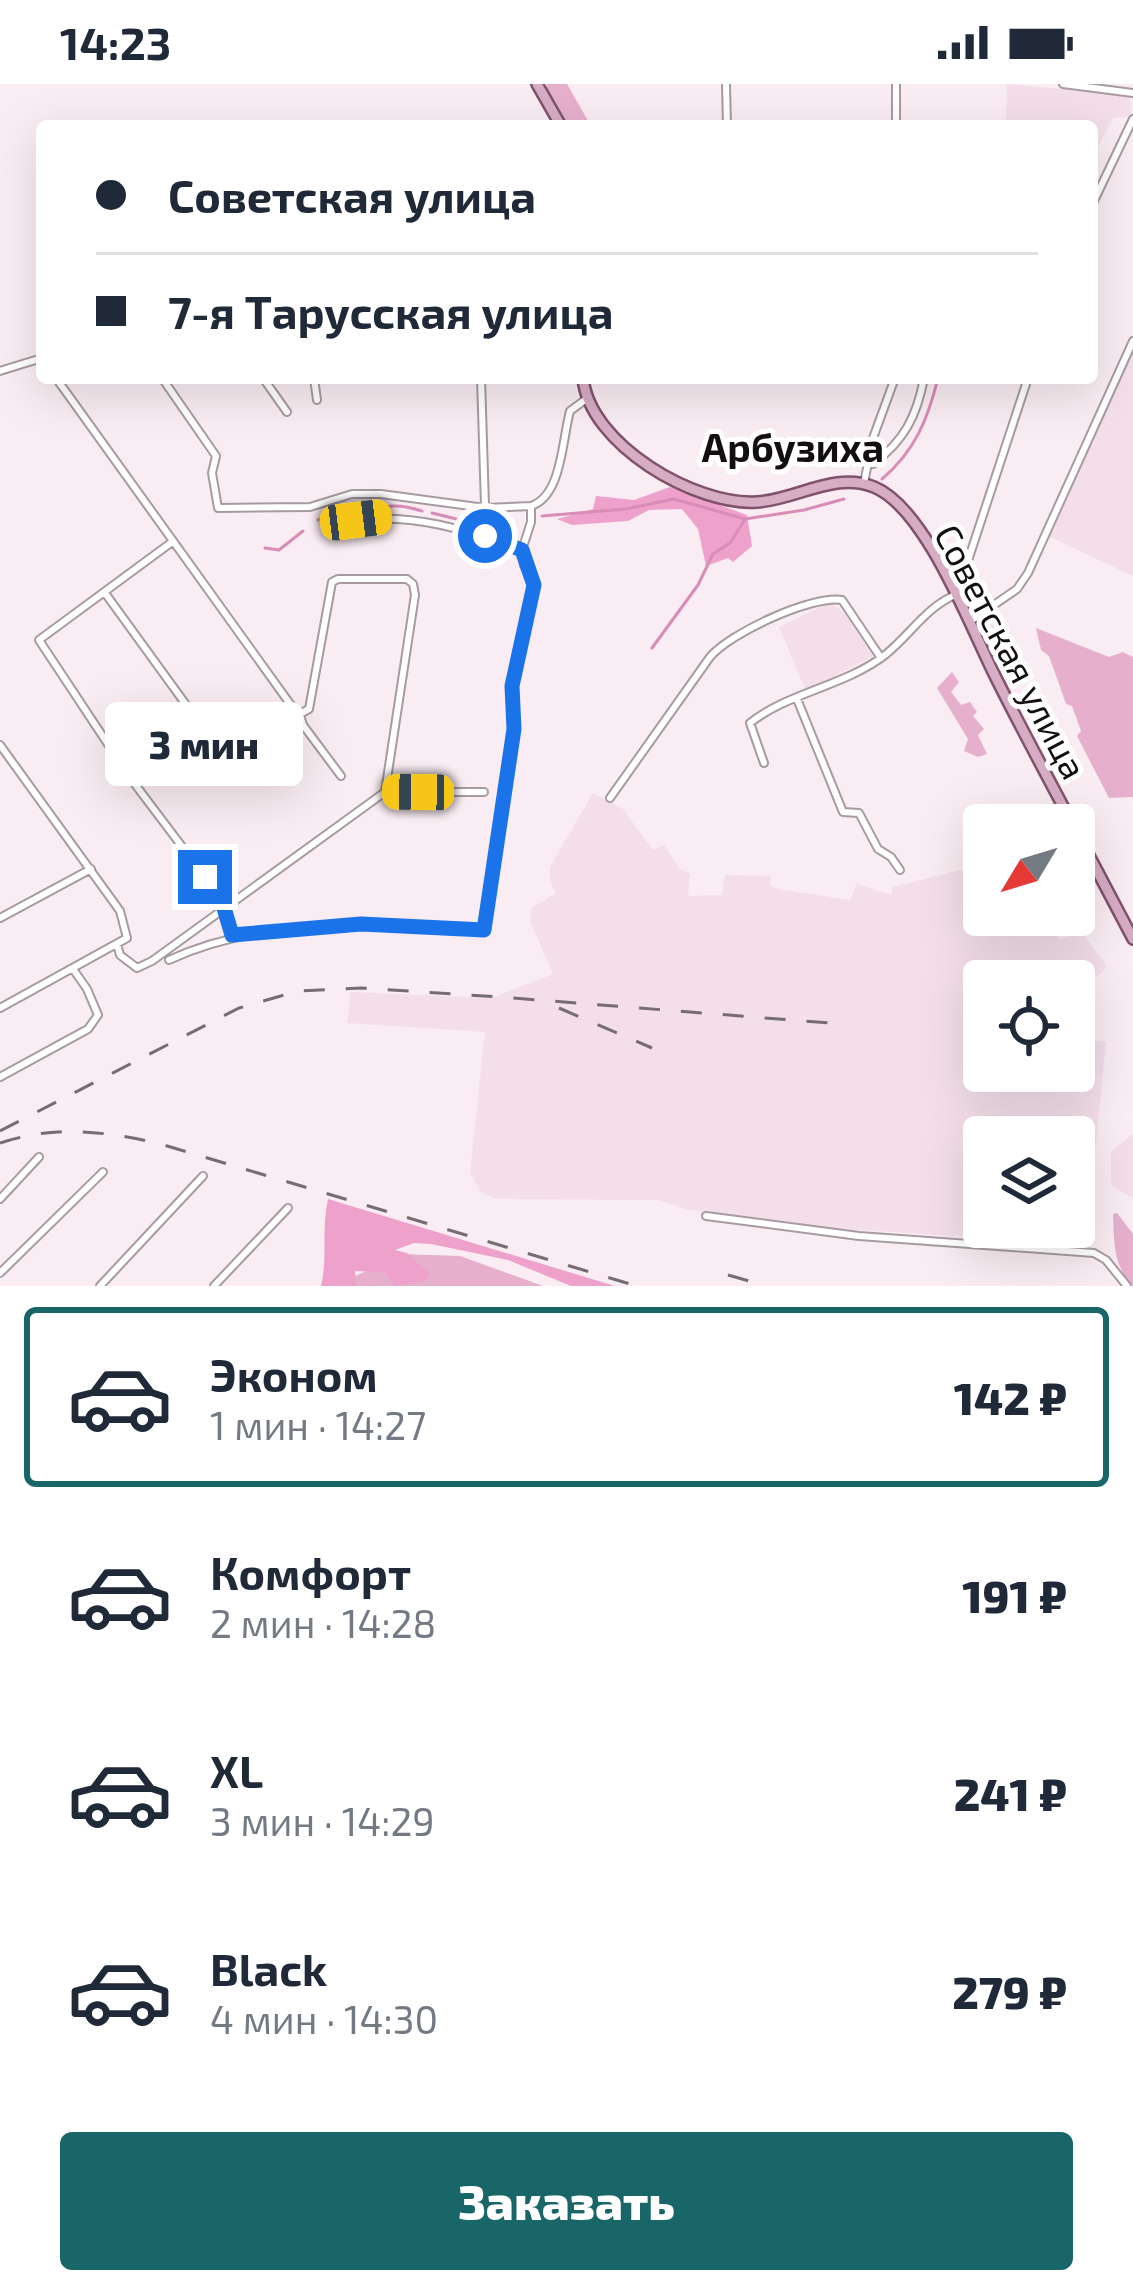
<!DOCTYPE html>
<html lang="ru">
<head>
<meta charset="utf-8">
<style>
	body { margin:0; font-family:"Exo 2",sans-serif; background:#f6f6f7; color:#1f2937; height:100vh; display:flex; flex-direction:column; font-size:45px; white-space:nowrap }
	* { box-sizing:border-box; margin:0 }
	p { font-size:39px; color:#747a83 }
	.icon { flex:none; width:66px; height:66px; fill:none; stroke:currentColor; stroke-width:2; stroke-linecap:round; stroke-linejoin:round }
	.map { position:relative; height:1202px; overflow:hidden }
	.panel { display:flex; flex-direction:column; background:#fff; flex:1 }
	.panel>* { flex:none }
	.hud { position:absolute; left:36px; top:36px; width:1062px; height:264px; border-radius:12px; box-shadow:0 12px 48px #0002; display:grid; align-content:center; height:264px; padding:0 60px; background:#fff }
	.needle { width:78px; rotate:232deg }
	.buttons { position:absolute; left:963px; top:720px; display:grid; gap:24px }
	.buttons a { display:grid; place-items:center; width:132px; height:132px; border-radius:12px; background:#fff; box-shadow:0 12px 48px #0002; font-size:60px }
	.end { position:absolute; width:54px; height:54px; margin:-27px; border:15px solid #1a73e8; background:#fff; box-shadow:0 0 0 6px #fff }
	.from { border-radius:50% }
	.bubble { position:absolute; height:84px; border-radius:12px; background:#fff; box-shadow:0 12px 48px #0002; font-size:39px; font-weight:800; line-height:84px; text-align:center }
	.car { position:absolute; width:36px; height:72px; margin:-36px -18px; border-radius:15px; box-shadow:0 0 9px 3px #0007; background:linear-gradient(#f5c518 24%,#345 0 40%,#f5c518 0 76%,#345 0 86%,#f5c518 0) }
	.hud b { display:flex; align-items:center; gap:42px; height:114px; font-size:45px }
	.hud b+b { border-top:3px solid #e0e1e3 }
	.hud i { width:30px; height:30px; background:#1f2937 }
	ul { padding:21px 0 0; list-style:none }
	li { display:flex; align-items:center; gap:36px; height:180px; margin:0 24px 18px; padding:0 36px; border:6px solid transparent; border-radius:12px }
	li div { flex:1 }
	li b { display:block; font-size:45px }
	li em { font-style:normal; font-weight:800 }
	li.current { border-color:#186667 }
	li>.icon { width:108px; height:108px; stroke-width:1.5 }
	.primary-button { display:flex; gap:24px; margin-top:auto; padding:24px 60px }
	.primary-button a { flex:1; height:138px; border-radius:12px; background:#186667; color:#fff; font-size:48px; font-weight:800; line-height:138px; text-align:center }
	.status { display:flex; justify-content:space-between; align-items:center; height:84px; padding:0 60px; background:#fff; direction:ltr }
	.status svg { height:33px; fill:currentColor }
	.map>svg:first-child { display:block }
	.built { fill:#f3dee9; fill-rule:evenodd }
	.green { fill:#e6b0cd }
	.forest { fill:#eea1cb }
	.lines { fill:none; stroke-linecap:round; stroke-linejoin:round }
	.stream { stroke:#d88cb6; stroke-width:3 }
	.minor-casing { stroke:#a79ba1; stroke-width:10 }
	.major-casing { stroke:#81526c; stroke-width:14 }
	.minor { stroke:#fff; stroke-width:6 }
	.major { stroke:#d7adc4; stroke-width:9 }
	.rail { stroke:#756d71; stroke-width:3; stroke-dasharray:21 21; stroke-linecap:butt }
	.route { stroke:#1a73e8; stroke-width:15 }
	.labels { text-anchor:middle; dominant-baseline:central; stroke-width:10; stroke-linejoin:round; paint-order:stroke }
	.street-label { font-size:36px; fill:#130f11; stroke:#fff }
	.neighbourhood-label { font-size:39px; font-weight:bold; fill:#130f11; stroke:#fff }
</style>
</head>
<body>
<div class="status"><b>14:23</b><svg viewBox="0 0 49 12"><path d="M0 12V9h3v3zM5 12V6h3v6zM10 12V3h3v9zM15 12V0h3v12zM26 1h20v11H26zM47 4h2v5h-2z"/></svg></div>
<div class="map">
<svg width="1133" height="1202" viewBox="0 0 1133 1202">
	<rect width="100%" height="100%" fill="#f9ecf2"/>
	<path class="built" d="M 1007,0 L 1130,11 L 1132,32 L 1113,34 L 1092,74 L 1092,42 L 1006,42 Z
		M 1133,265 L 1133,492 L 1050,453 Z
		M 830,518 L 844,529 L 873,572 L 806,607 L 779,543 Z
		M 996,524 L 1015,555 L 989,571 L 977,545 L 978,538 Z
		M 593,709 L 622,724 L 653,766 L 664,761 L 679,784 L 690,790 L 688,812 L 722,811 L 725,791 L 771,792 L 770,801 L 778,805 L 850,816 L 857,800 L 891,811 L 893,803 L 976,782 L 984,794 L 984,831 L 1040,831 L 1060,856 L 1081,848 L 1106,881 L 1103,888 L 1079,904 L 1074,902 L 1074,897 L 1060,897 L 1025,884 L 1023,897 L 984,897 L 984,987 L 1074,987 L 1074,954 L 1106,958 L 1086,1161 L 802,1142 L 685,1125 L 659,1116 L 495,1115 L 481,1108 L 470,1089 L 485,948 L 347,939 L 351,908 L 492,914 L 553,890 L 530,837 L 532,824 L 556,809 L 550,797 L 550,783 ZM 984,1053 L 1074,1053 L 1074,1143 L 984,1143 Z
		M 1133,1050 L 1133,1114 L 1112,1102 L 1111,1094 L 1111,1067 Z"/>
	<path class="green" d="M 547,0 L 567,0 L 591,42 L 567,42 L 546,6 Z
		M 1036,544 L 1109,573 L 1123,568 L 1133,573 L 1133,713 L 1109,714 L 1077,652 L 1081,647 L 1072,622 L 1066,620 L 1049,572 L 1041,566 Z
		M 952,588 L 959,598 L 951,608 L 961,621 L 970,618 L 977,628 L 973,632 L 984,645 L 978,651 L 987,670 L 978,673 L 964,667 L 968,655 L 937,604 Z
		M 1117,1129 L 1133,1150 L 1133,1202 C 1113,1183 1114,1157 1113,1130 Z
		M 402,1170 L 460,1172 L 543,1202 L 334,1202 Z"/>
	<path class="forest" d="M 670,403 L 747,431 L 752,462 L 733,478 L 728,474 L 706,482 L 698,445 L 682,425 L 649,426 L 628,437 L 572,441 L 557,435 L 593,425 L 596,412 L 634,416 Z
		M 328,1115 L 615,1202 L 571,1202 L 508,1176 L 431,1160 L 414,1159 L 395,1166 L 407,1169 L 430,1190 L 424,1197 L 395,1202 L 384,1188 L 355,1187 L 356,1202 L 321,1202 C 328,1172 321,1148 328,1115 Z"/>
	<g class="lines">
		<path class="stream" d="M 882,395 C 915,367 928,335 938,294
			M 432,429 L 477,440 L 507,439
			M 542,432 L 626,425 L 674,415 L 745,435 L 804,426 L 844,415
			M 318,436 C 331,430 336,433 349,431 C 381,428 384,415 422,427
			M 265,464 L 279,466 L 303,447
			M 652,564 L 698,501 L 713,470 L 730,459 L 744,437"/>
		<defs>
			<path id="minor" d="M 726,0 L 727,42
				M 1063,0 L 1133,9
				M 896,42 L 896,0
				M 1092,121 L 1133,35
				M 0,287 L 42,274
				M 56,294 L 298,631 L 309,625 L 332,498 L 338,495 L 407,495 L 413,500 L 415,511 L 385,708
				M 162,294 L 216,372 L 212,389 L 218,424 L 310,423 L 352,410 L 381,410 L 485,424 L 531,422
				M 263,294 L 287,328
				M 314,294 L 317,316
				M 481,294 L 485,422
				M 873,380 C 904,357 917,332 924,294
				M 864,399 L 873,354 L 895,294
				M 356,436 C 413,429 468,446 522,466
				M 172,458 L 39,556 L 131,695 L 205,793 L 224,824 L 232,850
				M 105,509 L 229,680
				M 969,538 L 1017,505 L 1028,489 L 1133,257
				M 797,615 L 843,728 L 859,729 L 878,765 L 891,773 L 900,786
				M 300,631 L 303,641 L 341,692
				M 0,661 L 120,827 L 127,854 L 0,924
				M 764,679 L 750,639 C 789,608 845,602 885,571 C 911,550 926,523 957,510 L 1028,294
				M 610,714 L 710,573 C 730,549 812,511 842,516 L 881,574
				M 0,834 L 91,785
				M 117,860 L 120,871 L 137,884 L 152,877 L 385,708 L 484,708
				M 169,876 C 268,830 377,843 484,846 L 514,645 L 512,602 L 534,501 L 524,481 L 522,466 L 531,438 L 531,422 C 562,412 562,356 570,327 L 585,316
				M 0,993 L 88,945 L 98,931 L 87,905 L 73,885
				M 0,1115 L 39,1073
				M 706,1132 L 859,1152 L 1094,1169 L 1106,1176 L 1127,1202
				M 0,1189 L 103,1088
				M 100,1202 L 203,1092
				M 214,1202 L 288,1124"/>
			<path id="major" d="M 537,0 L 561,42
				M 583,294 C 589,360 695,422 757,418 C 796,416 834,387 874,403 C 926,424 971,545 996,594 C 1021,644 1047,692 1073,741
				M 1074,743 L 1133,855"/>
		</defs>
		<use href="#minor" class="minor-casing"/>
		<use href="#major" class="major-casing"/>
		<use href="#minor" class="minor"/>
		<use href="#major" class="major"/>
		<path class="rail" d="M 559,924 L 652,964
			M 0,1047 L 239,924 L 298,907 L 361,904 L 500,913 L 842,940
			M 0,1059 C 55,1041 102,1047 157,1059 L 637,1202
			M 728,1191 L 767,1202"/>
	</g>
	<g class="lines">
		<path class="route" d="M 205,793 L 224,824 L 232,851 L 361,840 L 484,846 L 514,645 L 512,602 L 534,501 L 522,466 L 485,452"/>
	</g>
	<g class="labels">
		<g class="street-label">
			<text transform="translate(1012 567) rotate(62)">Советская улица</text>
		</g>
		<g class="neighbourhood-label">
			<text x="793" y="362">Арбузиха</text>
		</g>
	</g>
</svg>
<div class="buttons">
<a><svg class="needle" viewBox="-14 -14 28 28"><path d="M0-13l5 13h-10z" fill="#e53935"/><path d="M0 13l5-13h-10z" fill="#747a83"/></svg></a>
<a><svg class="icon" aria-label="locate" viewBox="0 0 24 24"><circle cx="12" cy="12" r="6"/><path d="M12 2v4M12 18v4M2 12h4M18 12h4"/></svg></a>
<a><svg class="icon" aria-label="layers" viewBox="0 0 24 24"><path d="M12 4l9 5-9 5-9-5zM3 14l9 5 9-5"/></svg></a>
</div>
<i class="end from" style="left:485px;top:452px"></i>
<i class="end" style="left:205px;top:793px"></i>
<div class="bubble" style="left:105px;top:618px;width:198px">3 мин</div>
<i class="car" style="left:356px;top:436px;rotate:83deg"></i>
<i class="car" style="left:418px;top:708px;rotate:271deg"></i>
<div class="hud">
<b><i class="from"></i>Советская улица</b>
<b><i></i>7-я Тарусская улица</b>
</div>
</div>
<section class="panel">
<ul>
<li class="current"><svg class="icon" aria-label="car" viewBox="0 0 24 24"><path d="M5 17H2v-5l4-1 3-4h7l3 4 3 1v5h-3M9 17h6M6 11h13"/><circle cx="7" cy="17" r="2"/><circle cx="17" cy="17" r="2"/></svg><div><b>Эконом</b><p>1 мин · 14:27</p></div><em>142 ₽</em></li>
<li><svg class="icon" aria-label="car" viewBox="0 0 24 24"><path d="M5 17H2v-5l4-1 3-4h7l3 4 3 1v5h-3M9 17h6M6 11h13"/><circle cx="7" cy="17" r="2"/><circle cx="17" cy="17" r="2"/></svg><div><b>Комфорт</b><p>2 мин · 14:28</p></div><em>191 ₽</em></li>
<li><svg class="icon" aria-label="car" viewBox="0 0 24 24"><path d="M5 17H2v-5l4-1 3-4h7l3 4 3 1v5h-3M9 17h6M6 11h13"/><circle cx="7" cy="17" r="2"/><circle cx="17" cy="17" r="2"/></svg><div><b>XL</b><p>3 мин · 14:29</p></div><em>241 ₽</em></li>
<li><svg class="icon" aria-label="car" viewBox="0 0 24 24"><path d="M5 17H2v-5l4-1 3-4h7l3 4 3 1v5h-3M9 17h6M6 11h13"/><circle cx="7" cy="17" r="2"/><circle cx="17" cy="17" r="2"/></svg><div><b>Black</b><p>4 мин · 14:30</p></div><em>279 ₽</em></li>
</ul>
<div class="primary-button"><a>Заказать</a></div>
</section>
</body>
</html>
